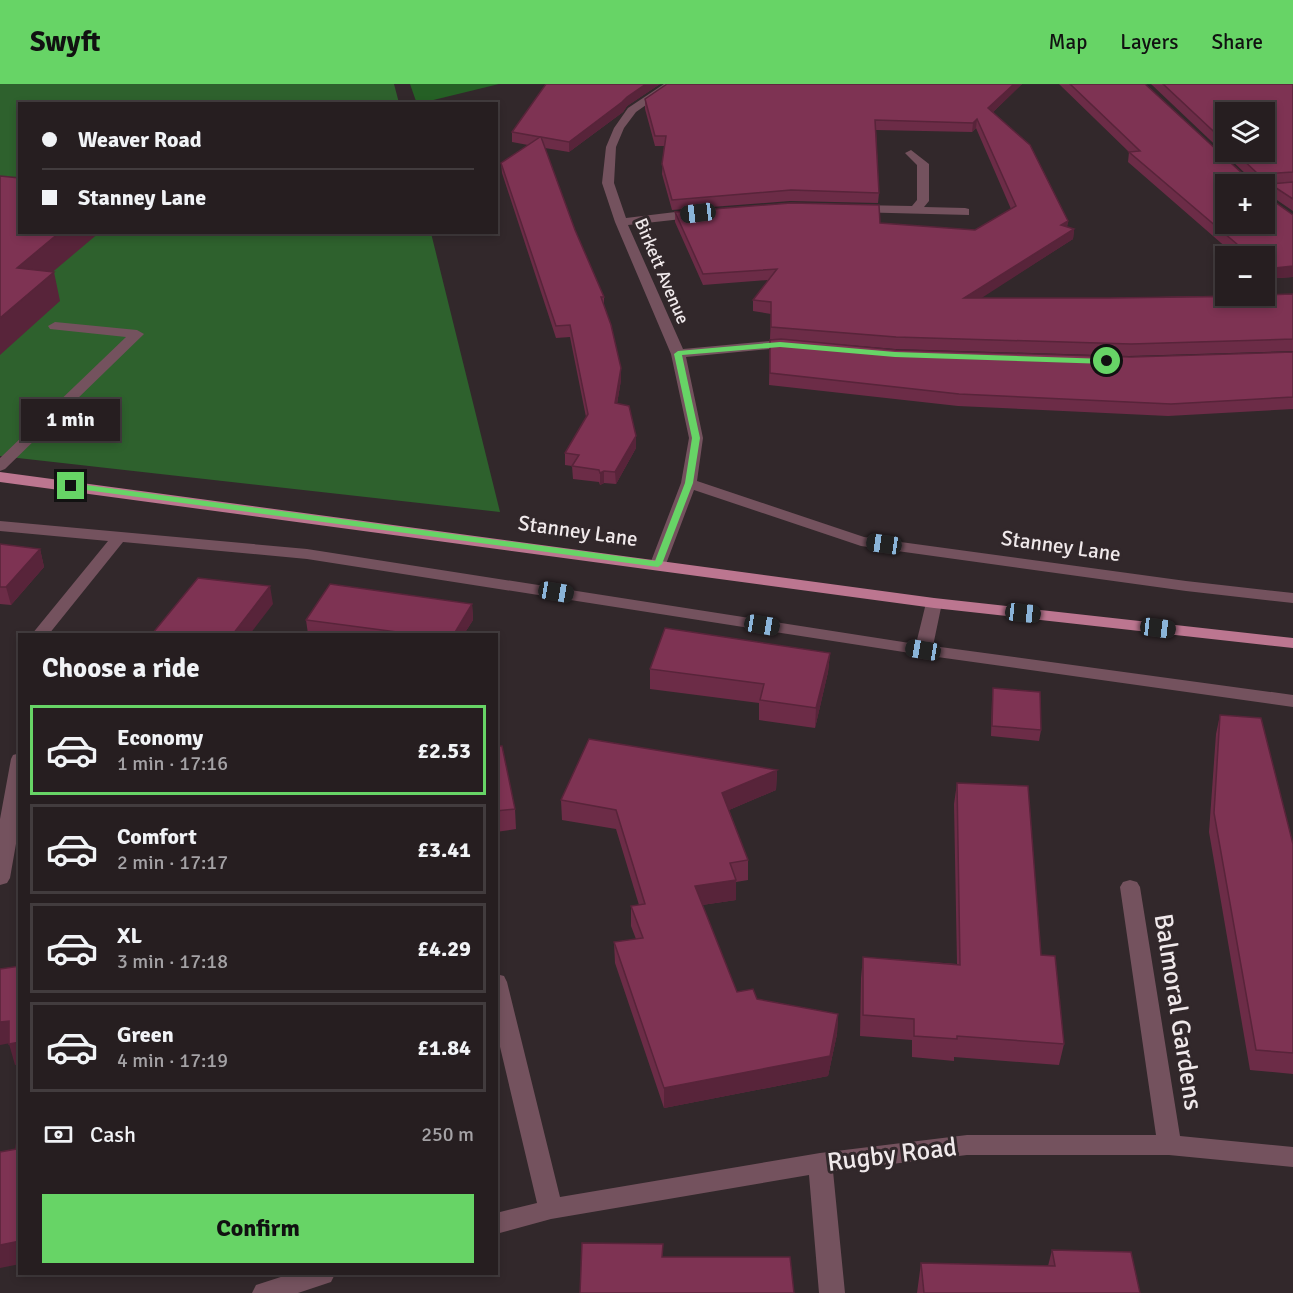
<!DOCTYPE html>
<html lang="en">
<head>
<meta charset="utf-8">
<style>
	body { margin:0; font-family:Signika,sans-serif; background:#322b2d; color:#f1f3f6; height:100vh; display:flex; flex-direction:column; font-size:22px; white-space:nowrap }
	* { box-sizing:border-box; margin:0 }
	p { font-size:20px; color:#a4a2a5 }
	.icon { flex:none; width:33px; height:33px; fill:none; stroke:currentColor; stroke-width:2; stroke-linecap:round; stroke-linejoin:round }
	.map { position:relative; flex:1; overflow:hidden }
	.details { position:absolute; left:18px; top:549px; width:480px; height:642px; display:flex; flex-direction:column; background:#261e20; border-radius:0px; box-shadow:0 3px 9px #0003,0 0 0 2px #423c3e }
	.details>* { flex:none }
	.banner { position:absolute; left:18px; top:18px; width:480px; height:132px; border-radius:0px; box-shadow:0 3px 9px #0003,0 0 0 2px #423c3e; display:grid; align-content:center; height:132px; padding:0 24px; background:#261e20 }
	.buttons { position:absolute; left:1215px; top:18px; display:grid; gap:12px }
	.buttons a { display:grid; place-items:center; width:60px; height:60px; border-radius:0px; background:#261e20; box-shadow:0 3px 9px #0003,0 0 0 2px #423c3e; font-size:30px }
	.end { position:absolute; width:27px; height:27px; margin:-14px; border:8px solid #67d466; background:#111; box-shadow:0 0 0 3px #111 }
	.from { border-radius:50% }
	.bubble { position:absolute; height:42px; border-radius:0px; background:#261e20; box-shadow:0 3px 9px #0003,0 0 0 2px #423c3e; font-size:20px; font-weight:700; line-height:42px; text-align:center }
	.car { position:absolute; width:18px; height:36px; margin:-18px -9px; border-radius:8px; box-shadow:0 0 4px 2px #0007; background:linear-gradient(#222 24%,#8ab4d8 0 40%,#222 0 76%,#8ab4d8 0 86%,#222 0) }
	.banner b { display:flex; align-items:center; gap:21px; height:57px; font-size:22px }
	.banner b+b { border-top:2px solid #423c3e }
	.banner i { width:15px; height:15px; background:#f1f3f6 }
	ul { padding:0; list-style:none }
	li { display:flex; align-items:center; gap:18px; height:90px; margin:0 12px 9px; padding:0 12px; border:3px solid #423c3e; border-radius:0px }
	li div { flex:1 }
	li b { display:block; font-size:22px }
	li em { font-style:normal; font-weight:700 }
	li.on { border-color:#67d466 }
	li>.icon { width:54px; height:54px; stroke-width:1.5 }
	h2 { padding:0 24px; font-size:27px; line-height:72px }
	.pay { display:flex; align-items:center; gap:15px; height:66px; padding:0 24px; font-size:22px }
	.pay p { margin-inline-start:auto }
	.button { display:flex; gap:12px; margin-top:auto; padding:12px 24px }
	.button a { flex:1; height:69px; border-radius:0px; background:#67d466; color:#111; font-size:24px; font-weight:700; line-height:69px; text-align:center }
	header { display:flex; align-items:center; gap:36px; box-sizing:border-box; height:84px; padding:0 30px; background:#67d466; color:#111 }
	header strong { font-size:28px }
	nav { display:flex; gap:33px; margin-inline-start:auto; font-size:21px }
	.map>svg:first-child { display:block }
	.green { fill:#2e612d }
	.forest { fill:#256025 }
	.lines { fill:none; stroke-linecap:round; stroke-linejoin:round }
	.minor { fill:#74525e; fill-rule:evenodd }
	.major { fill:#bc7690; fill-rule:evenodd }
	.wall { fill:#6c2c47; fill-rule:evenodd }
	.shaded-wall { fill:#58243a }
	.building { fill:#7e3353; stroke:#58243a; stroke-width:1.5; fill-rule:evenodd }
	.route { fill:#67d466 }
	.labels { text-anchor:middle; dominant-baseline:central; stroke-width:6; stroke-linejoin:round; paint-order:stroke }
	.far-street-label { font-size:18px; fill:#f0e9eb; stroke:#32282b }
	.street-label { font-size:21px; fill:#f0e9eb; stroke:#32282b }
	.near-street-label { font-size:26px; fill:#f0e9eb; stroke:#32282b }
</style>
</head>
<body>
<header>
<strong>Swyft</strong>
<nav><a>Map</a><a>Layers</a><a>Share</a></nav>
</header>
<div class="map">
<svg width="1293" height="1209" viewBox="0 0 1293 1209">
	<rect width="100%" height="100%" fill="#32282b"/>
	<path class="green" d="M 0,0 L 394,0 L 399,19 L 20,20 L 20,148 L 431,149 L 500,428 L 0,372 Z"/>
	<path class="forest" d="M 410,0 L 499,0 L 417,20 Z"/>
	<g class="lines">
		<path class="minor" d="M 664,0 L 676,0 L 636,28 L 624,44 L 616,63 L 614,99 L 626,134 L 700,125 L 706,129 L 700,133 L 628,141 L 683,265 L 780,256 L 799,259 L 801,262 L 794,266 L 780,264 L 686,273 L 703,354 L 697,397 L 864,453 L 1186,497 L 1293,509 L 1293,519 L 1186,507 L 861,462 L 694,406 L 666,480 L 658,485 L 652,483 L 650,480 L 681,399 L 689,354 L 671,270 L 615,138 L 602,99 L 606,63 L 614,44 L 628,24 Z
			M 911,66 L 929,80 L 929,117 L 924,123 L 965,124 L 969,125 L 969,131 L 852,128 L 850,125 L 856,121 L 912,122 L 917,116 L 917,81 L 905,69 Z
			M 1293,100 L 1293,106 L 1264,108 L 1264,102 Z
			M 55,238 L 137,246 L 144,250 L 5,385 L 0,387 L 0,374 L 126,253 L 50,245 L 48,242 Z
			M 0,437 L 307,465 L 916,560 L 926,519 L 934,514 L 942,519 L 933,562 L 1293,611 L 1293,623 L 923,571 L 307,475 L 123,458 L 49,550 L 32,550 L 108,457 L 0,447 Z
			M 20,669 L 20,737 L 10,794 L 7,799 L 0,801 L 0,735 L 11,675 L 13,671 Z
			M 1130,796 L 1137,798 L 1140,803 L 1180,1052 L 1293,1063 L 1293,1083 L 1169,1071 L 967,1071 L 833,1087 L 845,1209 L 819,1209 L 809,1091 L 551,1135 L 496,1150 L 496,1129 L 537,1119 L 496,946 L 496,890 L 504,892 L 507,898 L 560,1113 L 820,1069 L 967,1051 L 1156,1051 L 1120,803 L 1123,798 Z
			M 290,1190 L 335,1190 L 331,1198 L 298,1209 L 252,1209 L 256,1201 Z"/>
		<path class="major" d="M 0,388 L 934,514 L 1293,554 L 1293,564 L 934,524 L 0,398 Z"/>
	</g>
	<path class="wall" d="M 546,0 L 660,0 L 627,22 L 623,28 L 569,68 L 545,64 L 575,146 L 604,213 L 604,222 L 621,296 L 617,320 L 636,364 L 616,400 L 604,399 L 600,401 L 599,398 L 573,395 L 572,382 L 565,381 L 565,369 L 586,333 L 570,253 L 556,254 L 502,89 L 501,79 L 528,61 L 512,58 L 512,48 Z
		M 667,0 L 1022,0 L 993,28 L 1068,137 L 1067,143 L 1074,145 L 1073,155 L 980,214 L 1109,214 L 1293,210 L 1293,267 L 1129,272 L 895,265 L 824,259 L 896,266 L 1131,273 L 1293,268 L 1293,325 L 1168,332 L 958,322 L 769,301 L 770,256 L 777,255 L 770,255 L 771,230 L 753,227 L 753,216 L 768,196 L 703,201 L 675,138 L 675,128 L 880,139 L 975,146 L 1011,125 L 976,44 L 972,48 L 876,46 L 879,109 L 878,119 L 790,117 L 672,126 L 662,90 L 664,62 L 655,62 L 645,25 L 645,15 Z
		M 1059,0 L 1145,0 L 1244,91 L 1248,92 L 1151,0 L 1293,0 L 1293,127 L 1268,110 L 1270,100 L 1265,100 L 1265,111 L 1293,131 L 1293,193 L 1264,195 L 1264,172 L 1236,172 L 1128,78 L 1129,68 ZM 1226,28 L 1264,68 L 1226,68 Z
		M 0,460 L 40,465 L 44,483 L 11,521 L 0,520 Z
		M 472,520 L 473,536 L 464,550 L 308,550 L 306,536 Z
		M 830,569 L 828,588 L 815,644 L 759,636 L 759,619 L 650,605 L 650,585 Z
		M 993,604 L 1041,646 L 1039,657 L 991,652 L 992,615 Z
		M 1220,631 L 1293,760 L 1293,990 L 1250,986 L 1209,748 L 1216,650 Z
		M 496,662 L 515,725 L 516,745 L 496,748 Z
		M 777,686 L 776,706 L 729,726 L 748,776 L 748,796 L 736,798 L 736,816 L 702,821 L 737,908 L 757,915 L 838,930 L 837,950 L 828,992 L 664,1024 L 615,879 L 614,858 L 636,855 L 631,842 L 631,822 L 639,821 L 616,745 L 562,736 L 561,716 Z
		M 957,699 L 1041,871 L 1064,960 L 1059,981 L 954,973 L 954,977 L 912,973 L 912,956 L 860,952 L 861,894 L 863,873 L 957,880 L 954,720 Z
		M 1052,1166 L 1140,1209 L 917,1209 L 921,1179 L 1048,1182 Z"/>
	<path class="shaded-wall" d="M 646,0 L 660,0 L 627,22 L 623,28 L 569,68 L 569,58 L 627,13 Z
		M 1014,0 L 1022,0 L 987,34 L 988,24 Z
		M 977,35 L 976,44 L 972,48 L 973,39 Z
		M 1068,137 L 1066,147 L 1061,141 Z
		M 1074,145 L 1073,155 L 963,226 L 964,214 Z
		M 60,148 L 100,148 L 23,213 L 17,184 Z
		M 1293,182 L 1293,193 L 1264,195 L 1265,185 Z
		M 54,188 L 60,217 L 0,271 L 0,234 Z
		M 621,284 L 621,296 L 615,331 L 615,319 Z
		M 636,352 L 636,364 L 616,400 L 615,388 Z
		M 604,387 L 604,399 L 600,401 L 600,389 Z
		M 40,465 L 44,483 L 11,521 L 6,503 Z
		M 270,502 L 273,520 L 250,550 L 233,550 Z
		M 472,520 L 473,536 L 464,550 L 454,550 Z
		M 830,569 L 828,588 L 815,644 L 816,624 Z
		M 777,686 L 776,706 L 722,729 L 722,709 Z
		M 736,796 L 736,816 L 695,822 L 695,802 Z
		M 838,930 L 837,950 L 828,992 L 664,1024 L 664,1004 Z
		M 9,937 L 16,958 L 0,961 L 0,938 Z
		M 20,958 L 20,980 L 15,981 L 9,960 Z
		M 20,1157 L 20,1180 L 0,1184 L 0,1161 Z"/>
	<path class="building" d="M 546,0 L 646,0 L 627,13 L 622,18 L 569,58 L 541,53 L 575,146 L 604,213 L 601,213 L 611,241 L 621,284 L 615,319 L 629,322 L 636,352 L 615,388 L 604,387 L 600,389 L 599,386 L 572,382 L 579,371 L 565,369 L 588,330 L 570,241 L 556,242 L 501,79 L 540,53 L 512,48 Z
		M 667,0 L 1014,0 L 988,24 L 1030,61 L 1068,137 L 1061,141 L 1074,145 L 964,214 L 1109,214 L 1264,212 L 1264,211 L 1293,210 L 1293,255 L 1131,260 L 896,253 L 771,243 L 771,218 L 753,216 L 777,185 L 703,190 L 675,128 L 791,119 L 879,121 L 880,139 L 975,146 L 1016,122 L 977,35 L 973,39 L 875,36 L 879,109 L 791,106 L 672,116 L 662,80 L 666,52 L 655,52 L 645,15 Z
		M 1070,0 L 1145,0 L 1244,91 L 1256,92 L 1258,90 L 1235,68 L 1264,68 L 1264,28 L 1226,28 L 1226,59 L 1163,0 L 1293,0 L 1293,88 L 1264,90 L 1265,111 L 1293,131 L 1293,182 L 1265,185 L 1264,172 L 1251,172 L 1129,68 L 1140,67 ZM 1226,100 L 1264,100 L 1264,140 L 1226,140 Z
		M 0,92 L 20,94 L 20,148 L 60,148 L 17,184 L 54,188 L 0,234 Z
		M 1293,98 L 1293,115 L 1270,100 Z
		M 781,255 L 896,266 L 1131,273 L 1293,268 L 1293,313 L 1171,320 L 959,310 L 770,289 L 770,256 Z
		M 0,460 L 40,465 L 6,503 L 0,503 Z
		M 198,494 L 270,502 L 233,550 L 152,550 Z
		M 330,500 L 472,520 L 454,550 L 412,550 L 306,536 Z
		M 665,544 L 830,569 L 816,624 L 760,616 L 764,600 L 650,585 Z
		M 993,604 L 1040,608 L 1041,646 L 992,642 Z
		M 1220,631 L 1261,634 L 1293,760 L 1293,969 L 1256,966 L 1214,729 Z
		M 589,655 L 777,686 L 722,709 L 748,776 L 730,779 L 736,796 L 695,802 L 737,908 L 753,905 L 757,915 L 838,930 L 830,972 L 664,1004 L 614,858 L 643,854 L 631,822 L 645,820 L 616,726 L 561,716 Z
		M 496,662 L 502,662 L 515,725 L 496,727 Z
		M 957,699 L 1028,702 L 1041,871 L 1055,872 L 1064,960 L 957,952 L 957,955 L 914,952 L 914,935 L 863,931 L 863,873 L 960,881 Z
		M 20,882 L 20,958 L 9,960 L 9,937 L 0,938 L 0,885 Z
		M 20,1055 L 20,1157 L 0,1161 L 0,1068 L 16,1065 L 17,1056 Z
		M 582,1159 L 663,1160 L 662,1173 L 790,1173 L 794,1209 L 580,1209 Z
		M 1052,1166 L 1131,1168 L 1140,1209 L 924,1209 L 921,1179 L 1055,1182 Z"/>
	<path class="route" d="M 780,258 L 895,268 L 1107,275 L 1110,277 L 1107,280 L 895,273 L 780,263 L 682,271 L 700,354 L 693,399 L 662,480 L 658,483 L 71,404 L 67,402 L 71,399 L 655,477 L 685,399 L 692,354 L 674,270 L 678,267 Z"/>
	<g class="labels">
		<g class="far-street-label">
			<text transform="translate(662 187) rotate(67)">Birkett Avenue</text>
		</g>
		<g class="street-label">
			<text transform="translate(578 447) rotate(8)">Stanney Lane</text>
			<text transform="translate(1061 462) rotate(8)">Stanney Lane</text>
		</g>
		<g class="near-street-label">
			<text transform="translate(1178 928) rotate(81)">Balmoral Gardens</text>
			<text transform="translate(892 1071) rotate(-7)">Rugby Road</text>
		</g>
	</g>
</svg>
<div class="buttons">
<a><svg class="icon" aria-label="layers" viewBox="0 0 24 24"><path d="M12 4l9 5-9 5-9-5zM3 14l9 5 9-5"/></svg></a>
<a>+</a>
<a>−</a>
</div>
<i class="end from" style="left:1107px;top:277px"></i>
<i class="end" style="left:71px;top:402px"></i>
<div class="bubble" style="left:21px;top:315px;width:99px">1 min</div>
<i class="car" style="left:698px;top:129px;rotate:263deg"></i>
<i class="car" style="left:884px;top:460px;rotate:278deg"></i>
<i class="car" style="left:556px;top:508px;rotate:99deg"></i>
<i class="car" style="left:1023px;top:529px;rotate:96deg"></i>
<i class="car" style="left:762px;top:541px;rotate:99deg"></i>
<i class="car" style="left:1158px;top:544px;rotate:97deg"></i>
<i class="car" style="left:923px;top:566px;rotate:279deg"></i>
<div class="banner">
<b><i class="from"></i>Weaver Road</b>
<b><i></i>Stanney Lane</b>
</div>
<section class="details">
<h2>Choose a ride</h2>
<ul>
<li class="on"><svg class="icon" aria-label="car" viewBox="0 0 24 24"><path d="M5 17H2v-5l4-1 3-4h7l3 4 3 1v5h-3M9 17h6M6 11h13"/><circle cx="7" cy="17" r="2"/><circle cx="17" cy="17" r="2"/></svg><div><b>Economy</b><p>1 min · 17:16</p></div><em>£2.53</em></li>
<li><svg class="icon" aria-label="car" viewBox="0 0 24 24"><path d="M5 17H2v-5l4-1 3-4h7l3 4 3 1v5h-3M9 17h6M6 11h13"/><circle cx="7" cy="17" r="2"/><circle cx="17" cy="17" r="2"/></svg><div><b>Comfort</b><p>2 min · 17:17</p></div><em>£3.41</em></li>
<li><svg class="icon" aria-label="car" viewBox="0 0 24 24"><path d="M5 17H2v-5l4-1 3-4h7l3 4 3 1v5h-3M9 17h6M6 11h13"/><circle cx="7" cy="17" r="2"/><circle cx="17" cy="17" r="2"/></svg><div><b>XL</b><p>3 min · 17:18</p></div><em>£4.29</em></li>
<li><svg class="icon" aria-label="car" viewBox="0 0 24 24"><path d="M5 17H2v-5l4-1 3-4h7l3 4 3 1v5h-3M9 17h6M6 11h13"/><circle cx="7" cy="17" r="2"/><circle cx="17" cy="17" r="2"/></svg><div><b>Green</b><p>4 min · 17:19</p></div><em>£1.84</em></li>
</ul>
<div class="pay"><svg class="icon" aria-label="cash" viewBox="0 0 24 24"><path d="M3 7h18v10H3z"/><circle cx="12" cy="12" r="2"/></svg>Cash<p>250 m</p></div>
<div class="button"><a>Confirm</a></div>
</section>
</div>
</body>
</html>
